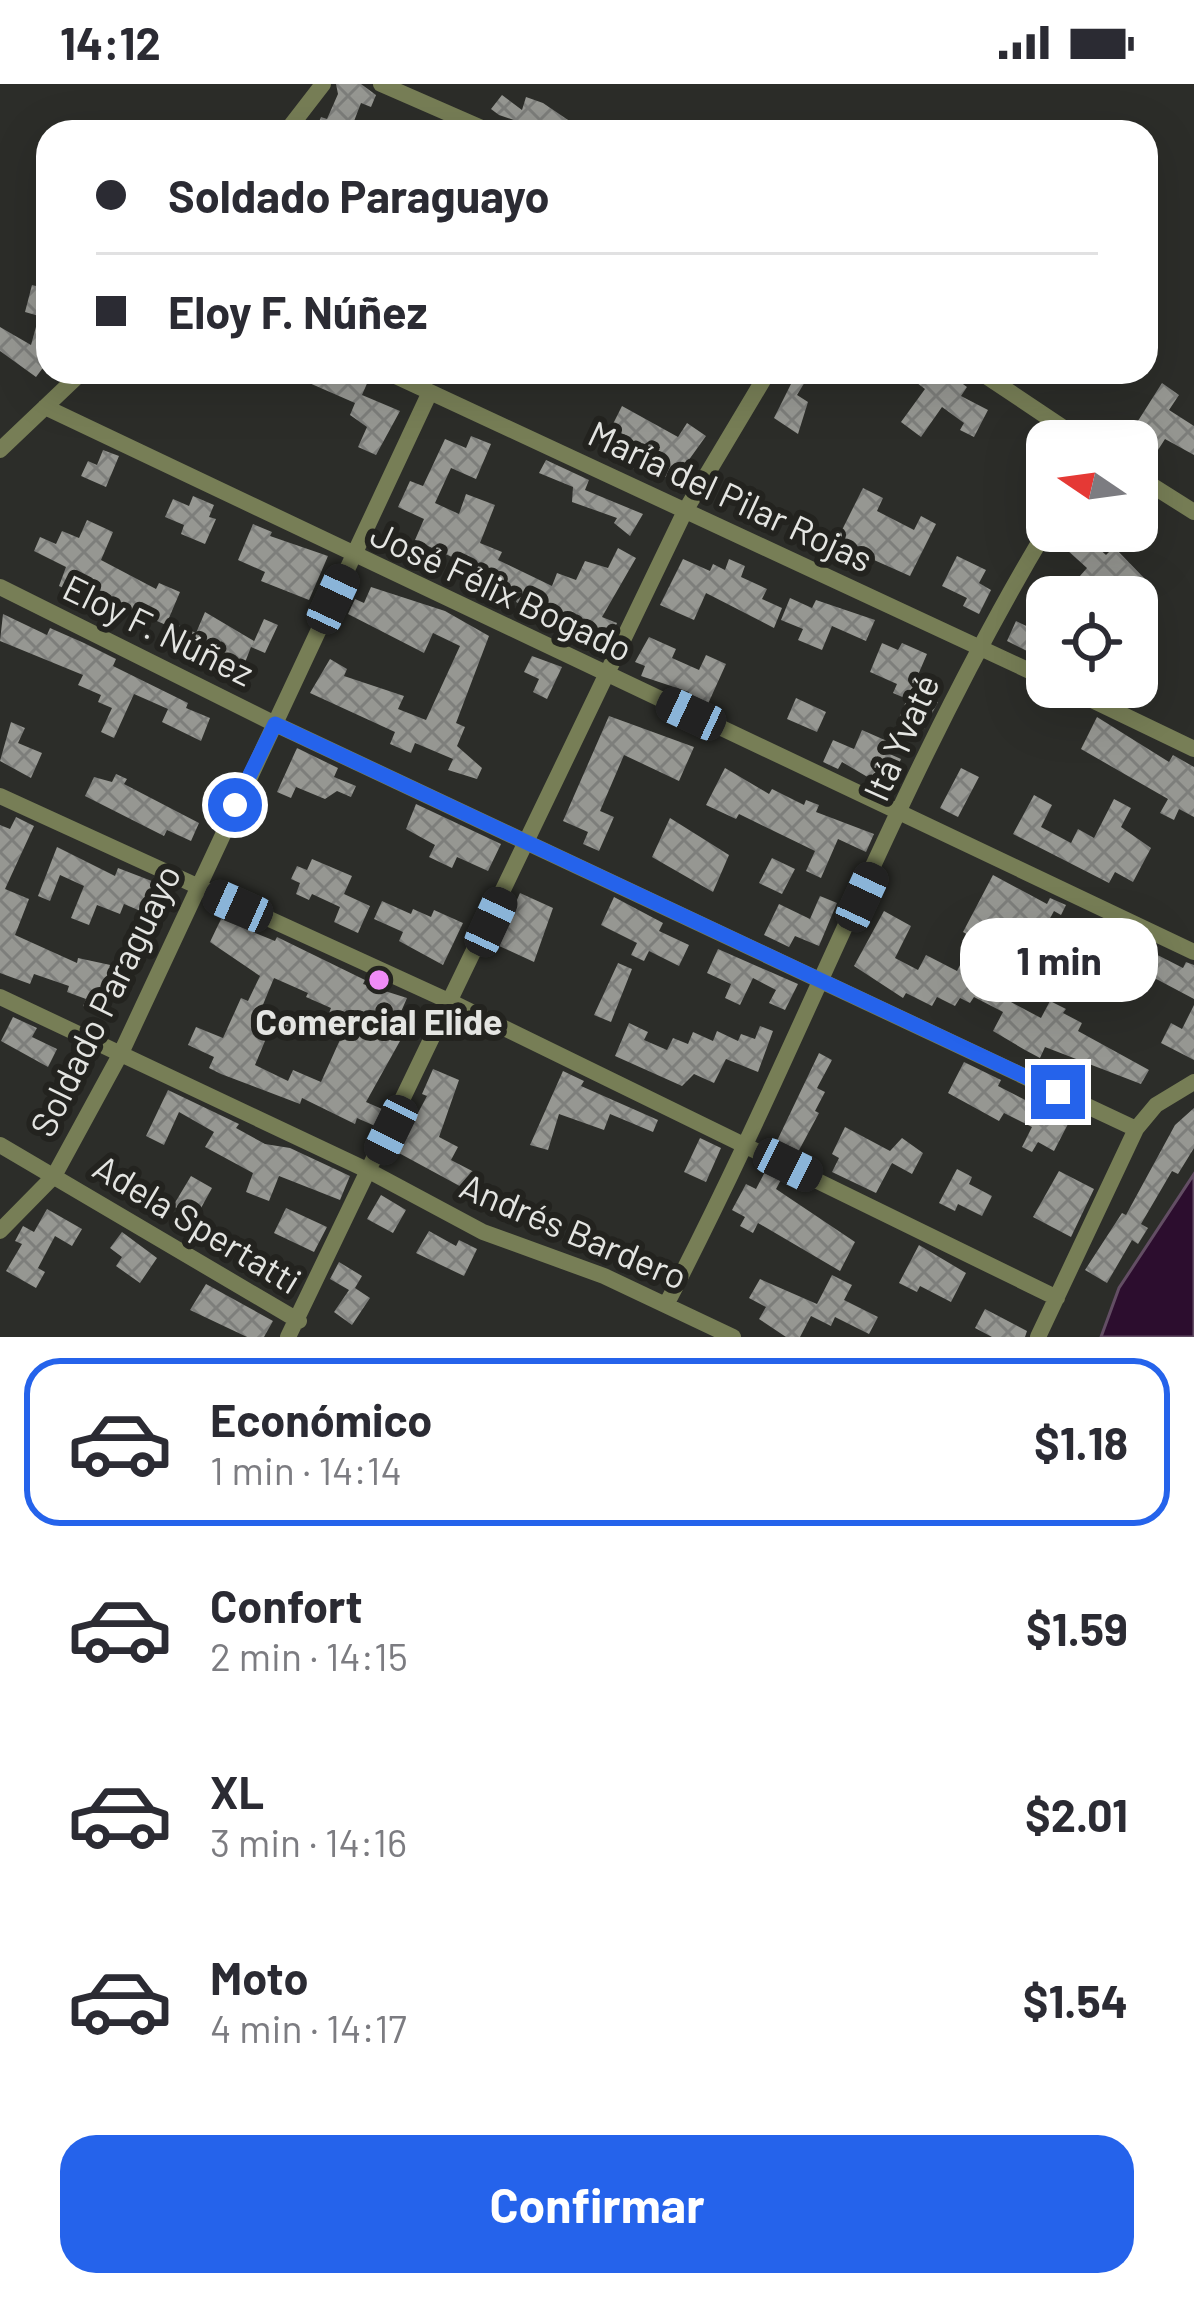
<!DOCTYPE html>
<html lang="es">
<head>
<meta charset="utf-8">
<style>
	body { margin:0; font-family:Barlow,sans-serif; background:#f2f2f3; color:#2b2b33; height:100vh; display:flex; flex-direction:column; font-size:45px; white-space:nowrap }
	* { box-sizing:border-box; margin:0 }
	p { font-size:39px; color:#7c7c81 }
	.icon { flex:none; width:66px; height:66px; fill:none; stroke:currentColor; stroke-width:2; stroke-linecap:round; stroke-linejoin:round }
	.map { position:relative; height:1253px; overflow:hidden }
	.details { display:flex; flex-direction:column; background:#fff; flex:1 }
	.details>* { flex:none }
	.banner { position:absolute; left:36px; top:36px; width:1122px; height:264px; border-radius:36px; box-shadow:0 12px 48px #0002; display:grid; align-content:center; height:264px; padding:0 60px; background:#fff }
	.needle { width:78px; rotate:283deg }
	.fabs { position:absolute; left:1026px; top:336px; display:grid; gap:24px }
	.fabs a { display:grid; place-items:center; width:132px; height:132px; border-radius:24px; background:#fff; box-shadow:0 12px 48px #0002; font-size:60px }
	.end { position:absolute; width:54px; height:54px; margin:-27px; border:15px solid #2563eb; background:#fff; box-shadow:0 0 0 6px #fff }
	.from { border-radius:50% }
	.bubble { position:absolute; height:84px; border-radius:36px; background:#fff; box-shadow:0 12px 48px #0002; font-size:39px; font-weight:700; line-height:84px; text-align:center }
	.car { position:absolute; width:36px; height:72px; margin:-36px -18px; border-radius:15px; box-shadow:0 0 9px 3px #0007; background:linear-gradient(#222 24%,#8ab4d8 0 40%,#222 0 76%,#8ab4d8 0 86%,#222 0) }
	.banner b { display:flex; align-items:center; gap:42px; height:114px; font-size:45px }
	.banner b+b { border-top:3px solid #e1e1e2 }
	.banner i { width:30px; height:30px; background:#2b2b33 }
	ul { padding:21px 0 0; list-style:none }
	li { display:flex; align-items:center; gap:36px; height:168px; margin:0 24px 18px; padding:0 36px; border:6px solid transparent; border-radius:36px }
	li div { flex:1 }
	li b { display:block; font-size:45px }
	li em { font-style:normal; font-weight:700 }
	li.selected { border-color:#2563eb }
	li>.icon { width:108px; height:108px; stroke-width:1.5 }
	.button { display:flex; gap:24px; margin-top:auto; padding:24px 60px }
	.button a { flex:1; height:138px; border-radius:36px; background:#2563eb; color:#fff; font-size:48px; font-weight:700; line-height:138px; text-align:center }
	.status { display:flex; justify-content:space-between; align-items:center; height:84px; padding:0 60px; background:#fff; direction:ltr }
	.status svg { height:33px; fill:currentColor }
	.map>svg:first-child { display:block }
	.water { fill:#2c0d2e; stroke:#634e64; stroke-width:3 }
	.building { fill:url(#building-cross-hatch); fill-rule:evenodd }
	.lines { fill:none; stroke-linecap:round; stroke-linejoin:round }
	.minor { stroke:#777e56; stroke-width:16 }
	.route { stroke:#2563eb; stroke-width:15 }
	.poi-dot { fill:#f08bf6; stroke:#23231f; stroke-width:4.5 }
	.labels { text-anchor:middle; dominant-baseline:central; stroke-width:12; stroke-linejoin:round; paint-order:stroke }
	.street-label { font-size:36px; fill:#e4e5e2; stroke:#23231f }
	.poi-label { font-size:36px; font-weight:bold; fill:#e4e5e2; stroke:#23231f }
</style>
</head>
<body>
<div class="status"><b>14:12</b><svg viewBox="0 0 49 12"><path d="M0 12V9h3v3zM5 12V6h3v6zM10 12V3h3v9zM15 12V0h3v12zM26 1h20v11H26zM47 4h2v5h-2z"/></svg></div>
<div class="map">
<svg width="1194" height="1253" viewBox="0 0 1194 1253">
	<defs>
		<pattern id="building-cross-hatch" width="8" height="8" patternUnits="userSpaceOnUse" patternTransform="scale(3)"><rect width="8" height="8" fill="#969792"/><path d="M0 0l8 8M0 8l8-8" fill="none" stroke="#7d7e7b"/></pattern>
	</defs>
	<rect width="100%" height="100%" fill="#2c2d29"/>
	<path class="water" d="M 1194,1090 L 1194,1253 L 1101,1253 L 1119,1204 Z"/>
	<path class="building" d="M 336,0 L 361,0 L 376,11 L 371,23 L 361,19 L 351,45 L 357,48 L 315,48 L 321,33 L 327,35 L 338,10 Z
		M 502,11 L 522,26 L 526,13 L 543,19 L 574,40 L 569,48 L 550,48 L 499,31 L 491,25 Z
		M 32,201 L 48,205 L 48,277 L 36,293 L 0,267 L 0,243 L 31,261 L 39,232 L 25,228 Z
		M 284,288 L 372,288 L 362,311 L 400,327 L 376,371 L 358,363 L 367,343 L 350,331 L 355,319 Z
		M 797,288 L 811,288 L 797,311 L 808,318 L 798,350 L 774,334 Z
		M 919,288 L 952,292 L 967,303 L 961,312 L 988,326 L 974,353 L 960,346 L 964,339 L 942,323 L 921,353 L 901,338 L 925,305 L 913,296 Z
		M 1162,299 L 1179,311 L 1169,326 L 1194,342 L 1194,371 L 1165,355 L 1158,366 L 1131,348 Z
		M 622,322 L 678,353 L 687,339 L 706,352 L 673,398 L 641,376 L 636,386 L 620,378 L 631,354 L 611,344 Z
		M 471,352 L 491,360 L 476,395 L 451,384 L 435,419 L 459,430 L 466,410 L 495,421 L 480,459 L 502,468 L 498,476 L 552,502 L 557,489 L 576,496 L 585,477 L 608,484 L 618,464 L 636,474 L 602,533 L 617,539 L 612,550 L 568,532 L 565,540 L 541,531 L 516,518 L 519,510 L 501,502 L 504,497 L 415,456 L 424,435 L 398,423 L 410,397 L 423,402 L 445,355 L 466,364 Z
		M 103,366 L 119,372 L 106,403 L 81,392 L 88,377 L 97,381 Z
		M 546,376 L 589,396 L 585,406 L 643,430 L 630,452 L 614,439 L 617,434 L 572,418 L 573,403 L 539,389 Z
		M 863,404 L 883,414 L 877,427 L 914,446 L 921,432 L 936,440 L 910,492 L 856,468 L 850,480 L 830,470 Z
		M 193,412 L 214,421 L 209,433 L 216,435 L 205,460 L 181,450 L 184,441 L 165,433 L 173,415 L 189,422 Z
		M 87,436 L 113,448 L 101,476 L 156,505 L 159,499 L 180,508 L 166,541 L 100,512 L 97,519 L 59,502 L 66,483 L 34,467 L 40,453 L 56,460 L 62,447 L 79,454 Z
		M 253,440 L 272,448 L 270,452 L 328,472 L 309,516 L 261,497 L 265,488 L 238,476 Z
		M 1067,447 L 1079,447 L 1106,471 L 1114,463 L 1144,494 L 1155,509 L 1137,530 L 1137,513 L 1085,513 L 1072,501 L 1087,484 L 1058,458 Z
		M 957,472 L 986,486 L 979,499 L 991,506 L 979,530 L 963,522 L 967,514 L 942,502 Z
		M 683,475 L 710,487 L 713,480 L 725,486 L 729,475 L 745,482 L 741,493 L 767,505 L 762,515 L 782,524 L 774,544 L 706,509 L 694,536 L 660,521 Z
		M 371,503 L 445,527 L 489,552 L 456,639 L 465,643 L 457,662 L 482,684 L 477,695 L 448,686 L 453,675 L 415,659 L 411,669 L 390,660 L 395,648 L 310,609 L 330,575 L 347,585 L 344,592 L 404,612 L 398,625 L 426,636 L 460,562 L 433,549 L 424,569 L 348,530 L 355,515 L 364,519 Z
		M 790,514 L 812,524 L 816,516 L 875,536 L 866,557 L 832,542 L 822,566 L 798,556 L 803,545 L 781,536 Z
		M 205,528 L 254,557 L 252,562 L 264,535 L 278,541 L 265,569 L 251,563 L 239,594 L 213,582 L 216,573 L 166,557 L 174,539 L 196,549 Z
		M 3,530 L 47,551 L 50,544 L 84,559 L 116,575 L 113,582 L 188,619 L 186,624 L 210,634 L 201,657 L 162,638 L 168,625 L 134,610 L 114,654 L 101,648 L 112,624 L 98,618 L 101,611 L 78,601 L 83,591 L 0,557 Z
		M 1016,537 L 1047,552 L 1047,577 L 1007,557 Z
		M 649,553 L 676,565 L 672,574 L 699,586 L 706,571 L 726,580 L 707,622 L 687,613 L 689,608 L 641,592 L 645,582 L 635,578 Z
		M 882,559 L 898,566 L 902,559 L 927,570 L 911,607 L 938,618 L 924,645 L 899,634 L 907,615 L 893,609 L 897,600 L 870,588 Z
		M 532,572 L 562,583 L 547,615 L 533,608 L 539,595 L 524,588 Z
		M 796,614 L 826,628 L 817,648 L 787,635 Z
		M 609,632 L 694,663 L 679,697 L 624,671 L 600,727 L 614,733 L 599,767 L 583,760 L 588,748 L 563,737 Z
		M 1097,633 L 1169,678 L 1173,671 L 1194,683 L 1194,733 L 1179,725 L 1174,736 L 1160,729 L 1168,715 L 1081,665 Z
		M 11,638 L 25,644 L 18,659 L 42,669 L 31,694 L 0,677 Z
		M 862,646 L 887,657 L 883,667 L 901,675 L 888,705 L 842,678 L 838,685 L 823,678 L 833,656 L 854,665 Z
		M 297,664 L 338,684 L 334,693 L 356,702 L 351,713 L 337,707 L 325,715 L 296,703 L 291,714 L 277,708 Z
		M 725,684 L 769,710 L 772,705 L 804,721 L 806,716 L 819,721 L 816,728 L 874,750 L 866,768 L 838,755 L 821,794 L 806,787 L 815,767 L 739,730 L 736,735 L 706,721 Z
		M 961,684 L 979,693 L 958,733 L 940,724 Z
		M 116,690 L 127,695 L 124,700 L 199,739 L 191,757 L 167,746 L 164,752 L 85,712 L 94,693 L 112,698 Z
		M 1034,711 L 1052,721 L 1041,743 L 1071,759 L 1078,745 L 1094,754 L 1114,715 L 1131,724 L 1121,743 L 1151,764 L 1133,798 L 1115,788 L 1109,799 L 1013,750 Z
		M 416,720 L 501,760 L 488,787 L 457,773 L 452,784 L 429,773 L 435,761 L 406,745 Z
		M 16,733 L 34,742 L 5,805 L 29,815 L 15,851 L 77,879 L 78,874 L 115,882 L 99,928 L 83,922 L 86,915 L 67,908 L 69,902 L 34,890 L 30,900 L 0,889 L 0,741 L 10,745 Z
		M 670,734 L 729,771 L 713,808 L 652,773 Z
		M 57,763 L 115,792 L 118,784 L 170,804 L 157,834 L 124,820 L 120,830 L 97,821 L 89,841 L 71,834 L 84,802 L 60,791 L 50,817 L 38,812 Z
		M 772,774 L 795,785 L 782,810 L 759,799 Z
		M 312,775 L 352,792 L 344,810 L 370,822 L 358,849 L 334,838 L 340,823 L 312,810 L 309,816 L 296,810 L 300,799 L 291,795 L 297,782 L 307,786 Z
		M 993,791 L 1047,820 L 1050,814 L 1066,821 L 1061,831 L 1054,827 L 1037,858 L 998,837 L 982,871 L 990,875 L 985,884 L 1003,894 L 994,909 L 1041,934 L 1050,917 L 1066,925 L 1063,929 L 1082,939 L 1078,947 L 1149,986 L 1141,1000 L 1045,963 L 1040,974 L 1025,966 L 993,947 L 1003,928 L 974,913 L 970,919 L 960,914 L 955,922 L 937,913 L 932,922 L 906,909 L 903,914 L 854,882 L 884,827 L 911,842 L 895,874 L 918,886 L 926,871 L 957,887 L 974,854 L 963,848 Z
		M 520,809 L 553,824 L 534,878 L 497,861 Z
		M 820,812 L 837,819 L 819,862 L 795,852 L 789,863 L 764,851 L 779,820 L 810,835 Z
		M 614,813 L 663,839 L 659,847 L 689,861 L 679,882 L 649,867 L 644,877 L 631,871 L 637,859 L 601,841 Z
		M 382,817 L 411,830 L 413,825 L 431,833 L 434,826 L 463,839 L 443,881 L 399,857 L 403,848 L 374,835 Z
		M 221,835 L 275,857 L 277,853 L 365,896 L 363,900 L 407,914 L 390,953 L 400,957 L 366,1018 L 382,1025 L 375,1042 L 357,1034 L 355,1040 L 302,1014 L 300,1020 L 221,990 L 209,984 L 214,973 L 188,961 L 196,943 L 223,954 L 241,914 L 248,917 L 260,892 L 210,858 ZM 274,894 L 308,909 L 306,913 L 331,924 L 329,929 L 348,938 L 321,998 L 293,986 L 288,997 L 255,981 L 270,945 L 284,951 L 291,935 L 262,923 Z
		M 1105,844 L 1138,856 L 1136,860 L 1183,884 L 1186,878 L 1194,881 L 1194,915 L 1111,871 L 1092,909 L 1066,896 L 1074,881 L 1083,885 Z
		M 718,865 L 798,900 L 785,926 L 769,919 L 776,906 L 753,894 L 740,921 L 725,914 L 731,900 L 707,889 Z
		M 618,879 L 632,885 L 611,938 L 594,931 Z
		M 1194,921 L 1194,976 L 1161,959 L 1171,939 L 1182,945 Z
		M 13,933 L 37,944 L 32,953 L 57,965 L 48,983 L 1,957 Z
		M 629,939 L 648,948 L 644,956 L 667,966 L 673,954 L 688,960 L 693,948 L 713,957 L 717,947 L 738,957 L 741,950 L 755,955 L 760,942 L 773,947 L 758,988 L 726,975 L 714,999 L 694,990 L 682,1002 L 615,972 Z
		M 819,969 L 832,976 L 817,1004 L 825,1008 L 815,1027 L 819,1029 L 797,1070 L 776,1059 Z
		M 964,978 L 1001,996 L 998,1002 L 1029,1018 L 1032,1010 L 1043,1015 L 1038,1025 L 1068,1040 L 1054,1067 L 1038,1058 L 1032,1068 L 1022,1063 L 1032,1043 L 1004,1029 L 999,1037 L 948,1009 Z
		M 433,985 L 459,996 L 439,1053 L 458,1063 L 451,1076 L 476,1089 L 467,1106 L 397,1068 L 427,1012 L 422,1010 Z
		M 563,987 L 584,997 L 581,1002 L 658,1036 L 653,1048 L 610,1030 L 604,1046 L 559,1030 L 548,1066 L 530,1061 Z
		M 168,1006 L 239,1040 L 236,1044 L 265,1060 L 290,1064 L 350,1092 L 340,1116 L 279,1092 L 269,1117 L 246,1108 L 253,1089 L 205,1063 L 214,1048 L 179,1028 L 164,1061 L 146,1052 Z
		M 1194,1024 L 1194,1064 L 1178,1090 L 1172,1087 L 1141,1140 L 1148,1144 L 1138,1160 L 1132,1156 L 1107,1199 L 1085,1186 L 1122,1129 L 1126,1131 L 1175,1041 Z
		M 845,1043 L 890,1067 L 902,1054 L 923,1069 L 912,1090 L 892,1079 L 876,1109 L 832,1088 L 839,1074 L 832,1070 Z
		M 700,1054 L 721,1064 L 706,1098 L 684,1088 Z
		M 957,1085 L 972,1093 L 969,1100 L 992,1112 L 982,1132 L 958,1120 L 955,1127 L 939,1119 Z
		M 766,1086 L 782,1094 L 776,1105 L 855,1158 L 840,1187 L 758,1139 L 753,1149 L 740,1142 L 745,1133 L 732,1126 L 746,1100 L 756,1105 Z
		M 1059,1087 L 1094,1105 L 1071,1153 L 1033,1133 Z
		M 191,1092 L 212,1104 L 195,1135 L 173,1122 Z
		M 381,1111 L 406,1126 L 393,1149 L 367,1135 Z
		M 286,1124 L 327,1143 L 314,1168 L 274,1149 Z
		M 47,1125 L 82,1145 L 72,1162 L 55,1152 L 38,1184 L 45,1188 L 36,1204 L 6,1187 L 22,1160 L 15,1157 L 23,1142 L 34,1148 Z
		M 429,1147 L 456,1162 L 459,1156 L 477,1165 L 464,1192 L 416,1169 Z
		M 122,1148 L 157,1174 L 140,1199 L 116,1182 L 122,1173 L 110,1164 Z
		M 919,1161 L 966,1189 L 951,1218 L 920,1202 L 917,1208 L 899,1199 Z
		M 339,1178 L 362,1192 L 355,1204 L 370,1214 L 352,1241 L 334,1228 L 349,1206 L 330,1195 Z
		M 832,1191 L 852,1201 L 844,1216 L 878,1233 L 869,1250 L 835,1233 L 831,1242 L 811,1232 L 800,1253 L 786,1253 L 759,1235 L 766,1223 L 749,1214 L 760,1195 L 817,1220 Z
		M 206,1200 L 273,1237 L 264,1253 L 247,1253 L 190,1226 Z
		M 985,1225 L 1027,1247 L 1025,1253 L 992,1253 L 975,1244 Z"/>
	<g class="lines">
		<path class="minor" d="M 381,0 L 491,48
			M 286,48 L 323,0
			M 387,288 L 1047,595
			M 980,288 L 1083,357
			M 45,323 L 1194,868
			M 0,366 L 82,288
			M 1137,392 L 1194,428
			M 0,503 L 275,640 L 1136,1045
			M 1065,603 L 1194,665
			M 0,712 L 453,919 L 1057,1214
			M 0,913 L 371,1088 L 483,1148 L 604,1192 L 733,1253
			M 0,1061 L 299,1237
			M 0,1147 L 54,1092 L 121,969 L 430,308
			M 667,1219 C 800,964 899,691 1047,445
			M 288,1253 L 685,427 L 768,288
			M 1038,1253 L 1136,1045 L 1156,1021 L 1194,998"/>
	</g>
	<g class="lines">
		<path class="route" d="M 235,721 L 275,640 L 1058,1008"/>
	</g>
	<circle class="poi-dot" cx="379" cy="896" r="12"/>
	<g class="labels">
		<g class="street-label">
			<text transform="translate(731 411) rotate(25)">María del Pilar Rojas</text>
			<text transform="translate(502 506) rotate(25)">José Félix Bogado</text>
			<text transform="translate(159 545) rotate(26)">Eloy F. Núñez</text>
			<text transform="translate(900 653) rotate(-66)">Itá Yvaté</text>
			<text transform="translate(104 916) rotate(-64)">Soldado Paraguayo</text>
			<text transform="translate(198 1139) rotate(31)">Adela Spertatti</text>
			<text transform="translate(574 1146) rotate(23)">Andrés Bardero</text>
		</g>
		<g class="poi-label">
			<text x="379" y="936">Comercial Elide</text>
		</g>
	</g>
</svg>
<div class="fabs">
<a><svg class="needle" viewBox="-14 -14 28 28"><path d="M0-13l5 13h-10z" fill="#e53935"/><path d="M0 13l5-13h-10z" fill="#7c7c81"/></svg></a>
<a><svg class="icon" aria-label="locate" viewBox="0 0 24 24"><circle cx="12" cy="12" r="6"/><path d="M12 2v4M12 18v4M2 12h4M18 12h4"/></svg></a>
</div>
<i class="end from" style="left:235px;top:721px"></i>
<i class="end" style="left:1058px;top:1008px"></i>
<div class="bubble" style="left:960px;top:834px;width:198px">1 min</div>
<i class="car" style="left:333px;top:515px;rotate:25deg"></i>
<i class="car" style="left:691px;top:630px;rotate:295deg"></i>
<i class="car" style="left:862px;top:813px;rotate:25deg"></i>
<i class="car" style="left:238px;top:822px;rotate:294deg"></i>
<i class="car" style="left:491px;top:838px;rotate:25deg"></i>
<i class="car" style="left:391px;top:1046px;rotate:206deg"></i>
<i class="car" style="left:788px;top:1081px;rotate:116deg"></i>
<div class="banner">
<b><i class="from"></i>Soldado Paraguayo</b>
<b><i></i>Eloy F. Núñez</b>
</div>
</div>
<section class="details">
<ul>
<li class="selected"><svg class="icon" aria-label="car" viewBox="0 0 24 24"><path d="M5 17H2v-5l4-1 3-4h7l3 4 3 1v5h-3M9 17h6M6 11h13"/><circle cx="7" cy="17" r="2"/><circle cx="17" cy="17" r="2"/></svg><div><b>Económico</b><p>1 min · 14:14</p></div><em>$1.18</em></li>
<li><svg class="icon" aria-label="car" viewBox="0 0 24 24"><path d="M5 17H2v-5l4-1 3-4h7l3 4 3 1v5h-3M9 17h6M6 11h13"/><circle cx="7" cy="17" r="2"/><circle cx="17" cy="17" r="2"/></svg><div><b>Confort</b><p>2 min · 14:15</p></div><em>$1.59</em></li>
<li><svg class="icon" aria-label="car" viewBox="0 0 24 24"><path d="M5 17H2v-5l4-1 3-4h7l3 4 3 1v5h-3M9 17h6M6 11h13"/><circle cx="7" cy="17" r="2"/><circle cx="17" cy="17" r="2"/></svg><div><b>XL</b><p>3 min · 14:16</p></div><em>$2.01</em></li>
<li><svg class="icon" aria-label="car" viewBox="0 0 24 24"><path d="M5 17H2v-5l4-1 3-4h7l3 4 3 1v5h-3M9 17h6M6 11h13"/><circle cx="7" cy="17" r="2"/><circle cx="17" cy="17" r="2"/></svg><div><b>Moto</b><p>4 min · 14:17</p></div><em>$1.54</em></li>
</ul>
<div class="button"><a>Confirmar</a></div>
</section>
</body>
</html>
